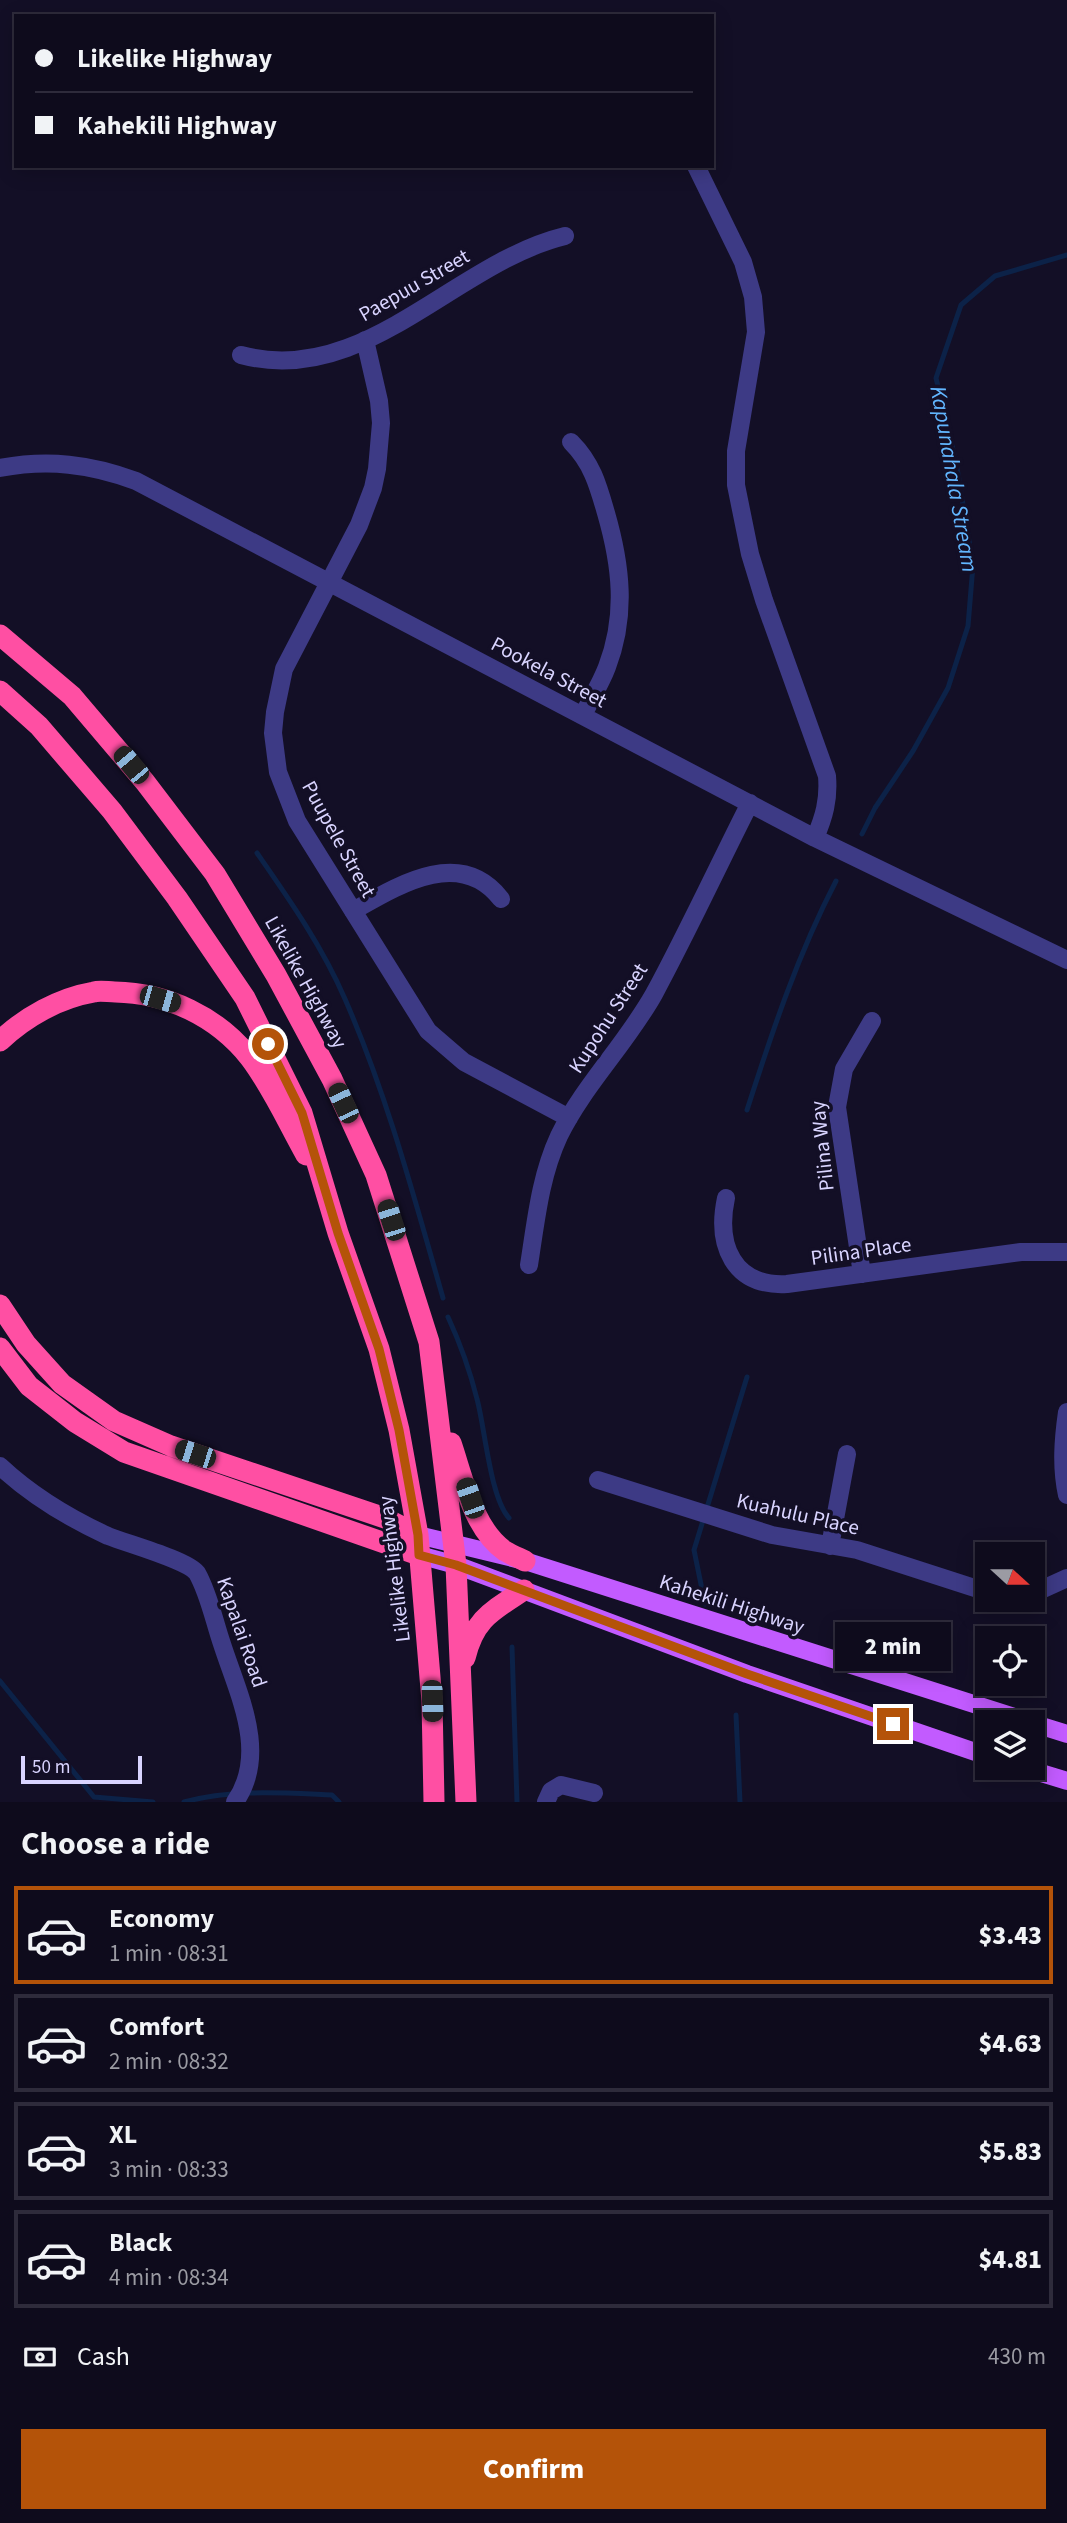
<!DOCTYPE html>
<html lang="en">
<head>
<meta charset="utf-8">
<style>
	body { margin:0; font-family:"Source Sans 3",sans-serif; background:#1c1929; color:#f1f3f6; height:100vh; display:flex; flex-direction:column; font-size:26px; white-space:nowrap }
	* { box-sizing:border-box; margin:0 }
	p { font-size:23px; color:#9b9ba3 }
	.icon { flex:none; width:38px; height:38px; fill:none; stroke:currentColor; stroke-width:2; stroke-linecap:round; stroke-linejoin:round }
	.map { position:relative; height:1802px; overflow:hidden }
	.sheet { display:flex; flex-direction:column; background:#0e0b1c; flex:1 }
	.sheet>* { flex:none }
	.guide { position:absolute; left:14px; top:14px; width:700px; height:154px; border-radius:0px; box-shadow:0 4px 18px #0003,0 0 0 2px #2e2b3b; display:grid; align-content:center; height:154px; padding:0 21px; background:#0e0b1c }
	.needle { width:46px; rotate:111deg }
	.tools { position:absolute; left:975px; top:1542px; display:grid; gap:14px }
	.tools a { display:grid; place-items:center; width:70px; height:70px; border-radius:0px; background:#0e0b1c; box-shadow:0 4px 18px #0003,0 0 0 2px #2e2b3b; font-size:35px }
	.scale { position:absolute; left:21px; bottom:18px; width:121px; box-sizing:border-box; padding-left:7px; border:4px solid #d9d4ff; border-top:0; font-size:19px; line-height:24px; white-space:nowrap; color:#d9d4ff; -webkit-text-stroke:5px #130f26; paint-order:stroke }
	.end { position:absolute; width:32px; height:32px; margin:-16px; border:9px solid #b45309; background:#fff; box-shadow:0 0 0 4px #fff }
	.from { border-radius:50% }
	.bubble { position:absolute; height:49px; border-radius:0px; background:#0e0b1c; box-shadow:0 4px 18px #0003,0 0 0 2px #2e2b3b; font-size:23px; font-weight:800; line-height:49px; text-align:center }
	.car { position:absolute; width:21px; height:42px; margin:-21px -10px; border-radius:9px; box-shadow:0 0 5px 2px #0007; background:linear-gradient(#222 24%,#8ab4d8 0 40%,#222 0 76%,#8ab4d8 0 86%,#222 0) }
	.guide b { display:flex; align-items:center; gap:24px; height:66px; font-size:26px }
	.guide b+b { border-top:2px solid #2e2b3b }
	.guide i { width:18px; height:18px; background:#f1f3f6 }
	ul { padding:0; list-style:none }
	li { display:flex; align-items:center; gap:21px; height:98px; margin:0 14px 10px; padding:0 7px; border:4px solid #2e2b3b; border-radius:0px }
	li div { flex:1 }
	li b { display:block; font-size:26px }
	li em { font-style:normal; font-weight:800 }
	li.current { border-color:#b45309 }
	li>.icon { width:63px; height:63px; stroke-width:1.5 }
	h2 { padding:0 21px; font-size:32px; line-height:84px }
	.pay { display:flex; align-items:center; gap:18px; height:77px; padding:0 21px; font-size:26px }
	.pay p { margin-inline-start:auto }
	.cta { display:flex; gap:14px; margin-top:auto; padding:14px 21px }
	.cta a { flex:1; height:80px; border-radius:0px; background:#b45309; color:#fff; font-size:28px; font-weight:800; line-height:80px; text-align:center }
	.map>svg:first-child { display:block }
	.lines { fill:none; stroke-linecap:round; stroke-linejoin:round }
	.stream { stroke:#0c2248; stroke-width:5 }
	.minor { stroke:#3d3a85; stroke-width:18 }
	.major { stroke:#c25bff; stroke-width:18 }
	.highway { stroke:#ff4fa3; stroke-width:21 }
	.route { stroke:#b45309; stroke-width:9 }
	.labels { text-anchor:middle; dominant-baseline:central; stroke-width:7; stroke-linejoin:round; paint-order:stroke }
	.street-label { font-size:21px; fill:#d9d4ff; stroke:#130f26 }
	.water-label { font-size:23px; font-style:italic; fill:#62b6ff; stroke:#130f26 }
</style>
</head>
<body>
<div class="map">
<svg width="1067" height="1802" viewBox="0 0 1067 1802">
	<rect width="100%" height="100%" fill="#130f26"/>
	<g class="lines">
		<path class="stream" d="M 862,834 L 875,808 L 913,751 L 948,688 L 968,626 L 973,565 L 956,462 L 936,378 L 961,305 L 995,276 L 1067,255
			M 257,853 C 289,899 322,946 345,999 C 387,1095 414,1197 443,1298
			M 747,1110 C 772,1032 798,954 836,881
			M 448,1317 C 460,1343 470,1371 477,1399 C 485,1428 490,1497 509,1518
			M 705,1604 L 694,1550 L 747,1377
			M 512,1647 L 517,1802
			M 0,1681 L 94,1797 L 153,1802
			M 736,1715 L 740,1802
			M 184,1802 C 232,1789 283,1793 332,1795 L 339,1802"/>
		<path class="minor" d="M 696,166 L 743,262 L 753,297 L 756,332 L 736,451 L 736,485 L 750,554 L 764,600 L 827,776 C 829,800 824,817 815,838
			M 365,340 L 379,401 L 381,423 L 377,469 L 373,488 L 359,525 L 284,669 L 275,712 L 273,733 L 278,772 L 297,821 L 428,1031 L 464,1062 L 569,1118
			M 241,355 C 364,388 454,263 565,236
			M 571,442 C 592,463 598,485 606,513 C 621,565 627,615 607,667 C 601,683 591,699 583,715
			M 0,468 C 48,459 90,464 136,481 L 815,838 L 1067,960
			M 353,911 C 397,886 460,846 501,899
			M 726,1198 C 716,1245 733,1287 787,1284 L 1021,1252 L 1067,1252
			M 529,1265 C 536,1221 540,1177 559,1136 C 584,1085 626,1044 654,994 C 688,931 718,866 750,803
			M 862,1274 L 837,1107 L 844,1069 L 872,1021
			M 1067,1412 C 1063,1440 1061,1467 1067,1495
			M 0,1466 C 31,1495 69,1518 108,1536 C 128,1544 187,1560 197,1573 C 209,1594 214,1621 222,1644 C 238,1694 269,1753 235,1802
			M 598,1480 L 772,1535 L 857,1550 L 987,1592
			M 830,1546 L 847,1454
			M 1032,1594 L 1067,1578
			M 546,1802 L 551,1791 L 561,1785 L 594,1793"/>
		<path class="major" d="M 418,1535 L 525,1561 L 1030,1722
			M 419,1555 L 456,1565 L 747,1674 L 987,1756
			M 1032,1723 L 1067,1734
			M 1025,1768 L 1067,1781"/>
		<path class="highway" d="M 0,635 L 72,696 L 145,782 L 215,874 L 276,975 L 332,1079 L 376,1175 L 429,1342 L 456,1565 L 466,1802
			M 0,691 L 39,726 L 112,811 L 177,898 L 245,998 L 302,1113 L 338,1233 L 379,1349 L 399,1430 L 418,1535 L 432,1701 L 434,1802
			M 0,1041 C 25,1017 59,998 94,992 C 100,990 108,992 115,992 C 167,993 217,1016 250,1058 C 272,1087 288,1123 306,1155
			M 0,1305 L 26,1344 L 62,1384 L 114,1421 L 171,1446 L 385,1518 L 418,1535
			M 0,1348 L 29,1386 L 75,1422 L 124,1452 L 419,1555
			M 451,1443 C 463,1478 473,1529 505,1551 C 512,1555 519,1558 525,1561
			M 465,1658 C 474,1619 492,1611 524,1590"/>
	</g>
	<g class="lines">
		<path class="route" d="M 268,1044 L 302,1113 L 338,1233 L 379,1349 L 399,1430 L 418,1535 L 419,1555 L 456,1565 L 747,1674 L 893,1724"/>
	</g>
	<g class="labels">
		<g class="street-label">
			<text transform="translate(414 285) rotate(-30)">Paepuu Street</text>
			<text transform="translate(549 672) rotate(28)">Pookela Street</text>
			<text transform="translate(339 839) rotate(61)">Puupele Street</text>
			<text transform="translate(306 982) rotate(61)">Likelike Highway</text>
			<text transform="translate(608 1018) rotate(-57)">Kupohu Street</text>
			<text transform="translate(822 1146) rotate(-96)">Pilina Way</text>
			<text transform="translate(861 1251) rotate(-8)">Pilina Place</text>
			<text transform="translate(798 1514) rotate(13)">Kuahulu Place</text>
			<text transform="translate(394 1569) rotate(-97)">Likelike Highway</text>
			<text transform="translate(732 1604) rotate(18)">Kahekili Highway</text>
			<text transform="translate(242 1632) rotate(71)">Kapalai Road</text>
		</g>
		<g class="water-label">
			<text transform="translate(954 479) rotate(80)">Kapunahala Stream</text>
		</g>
	</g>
</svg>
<div class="tools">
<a><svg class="needle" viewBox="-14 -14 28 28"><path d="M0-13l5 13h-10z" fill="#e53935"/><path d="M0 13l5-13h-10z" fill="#9b9ba3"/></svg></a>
<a><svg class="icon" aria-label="locate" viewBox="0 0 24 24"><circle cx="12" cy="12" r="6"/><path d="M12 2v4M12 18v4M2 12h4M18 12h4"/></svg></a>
<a><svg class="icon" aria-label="layers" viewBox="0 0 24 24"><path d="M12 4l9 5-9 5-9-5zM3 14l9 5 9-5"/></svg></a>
</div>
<div class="scale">50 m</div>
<i class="end from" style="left:268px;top:1044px"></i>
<i class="end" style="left:893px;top:1724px"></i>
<div class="bubble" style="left:835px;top:1622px;width:116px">2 min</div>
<i class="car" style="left:131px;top:765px;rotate:320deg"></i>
<i class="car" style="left:160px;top:999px;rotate:106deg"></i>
<i class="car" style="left:343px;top:1103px;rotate:335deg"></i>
<i class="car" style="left:391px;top:1220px;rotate:342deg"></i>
<i class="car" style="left:195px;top:1454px;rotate:288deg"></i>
<i class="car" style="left:470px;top:1498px;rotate:341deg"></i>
<i class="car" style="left:432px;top:1701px;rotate:178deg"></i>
<div class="guide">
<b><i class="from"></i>Likelike Highway</b>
<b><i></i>Kahekili Highway</b>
</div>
</div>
<section class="sheet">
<h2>Choose a ride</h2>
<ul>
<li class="current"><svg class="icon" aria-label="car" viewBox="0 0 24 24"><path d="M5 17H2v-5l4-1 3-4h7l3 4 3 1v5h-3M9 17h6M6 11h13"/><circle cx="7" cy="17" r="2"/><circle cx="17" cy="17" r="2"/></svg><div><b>Economy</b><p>1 min · 08:31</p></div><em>$3.43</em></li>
<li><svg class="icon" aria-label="car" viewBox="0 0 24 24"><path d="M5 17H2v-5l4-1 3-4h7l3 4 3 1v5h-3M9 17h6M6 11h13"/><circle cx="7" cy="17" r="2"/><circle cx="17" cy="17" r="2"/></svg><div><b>Comfort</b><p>2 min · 08:32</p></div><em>$4.63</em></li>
<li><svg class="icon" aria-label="car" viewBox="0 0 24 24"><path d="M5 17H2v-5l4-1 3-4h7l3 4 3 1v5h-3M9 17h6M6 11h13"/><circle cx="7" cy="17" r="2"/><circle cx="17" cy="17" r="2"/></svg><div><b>XL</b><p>3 min · 08:33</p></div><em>$5.83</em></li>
<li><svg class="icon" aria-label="car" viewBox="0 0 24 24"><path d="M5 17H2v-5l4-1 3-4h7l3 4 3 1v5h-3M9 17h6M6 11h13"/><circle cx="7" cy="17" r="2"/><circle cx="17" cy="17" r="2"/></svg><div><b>Black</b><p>4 min · 08:34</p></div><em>$4.81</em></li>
</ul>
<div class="pay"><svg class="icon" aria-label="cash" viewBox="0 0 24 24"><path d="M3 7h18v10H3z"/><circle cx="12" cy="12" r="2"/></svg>Cash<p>430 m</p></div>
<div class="cta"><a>Confirm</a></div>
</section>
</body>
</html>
